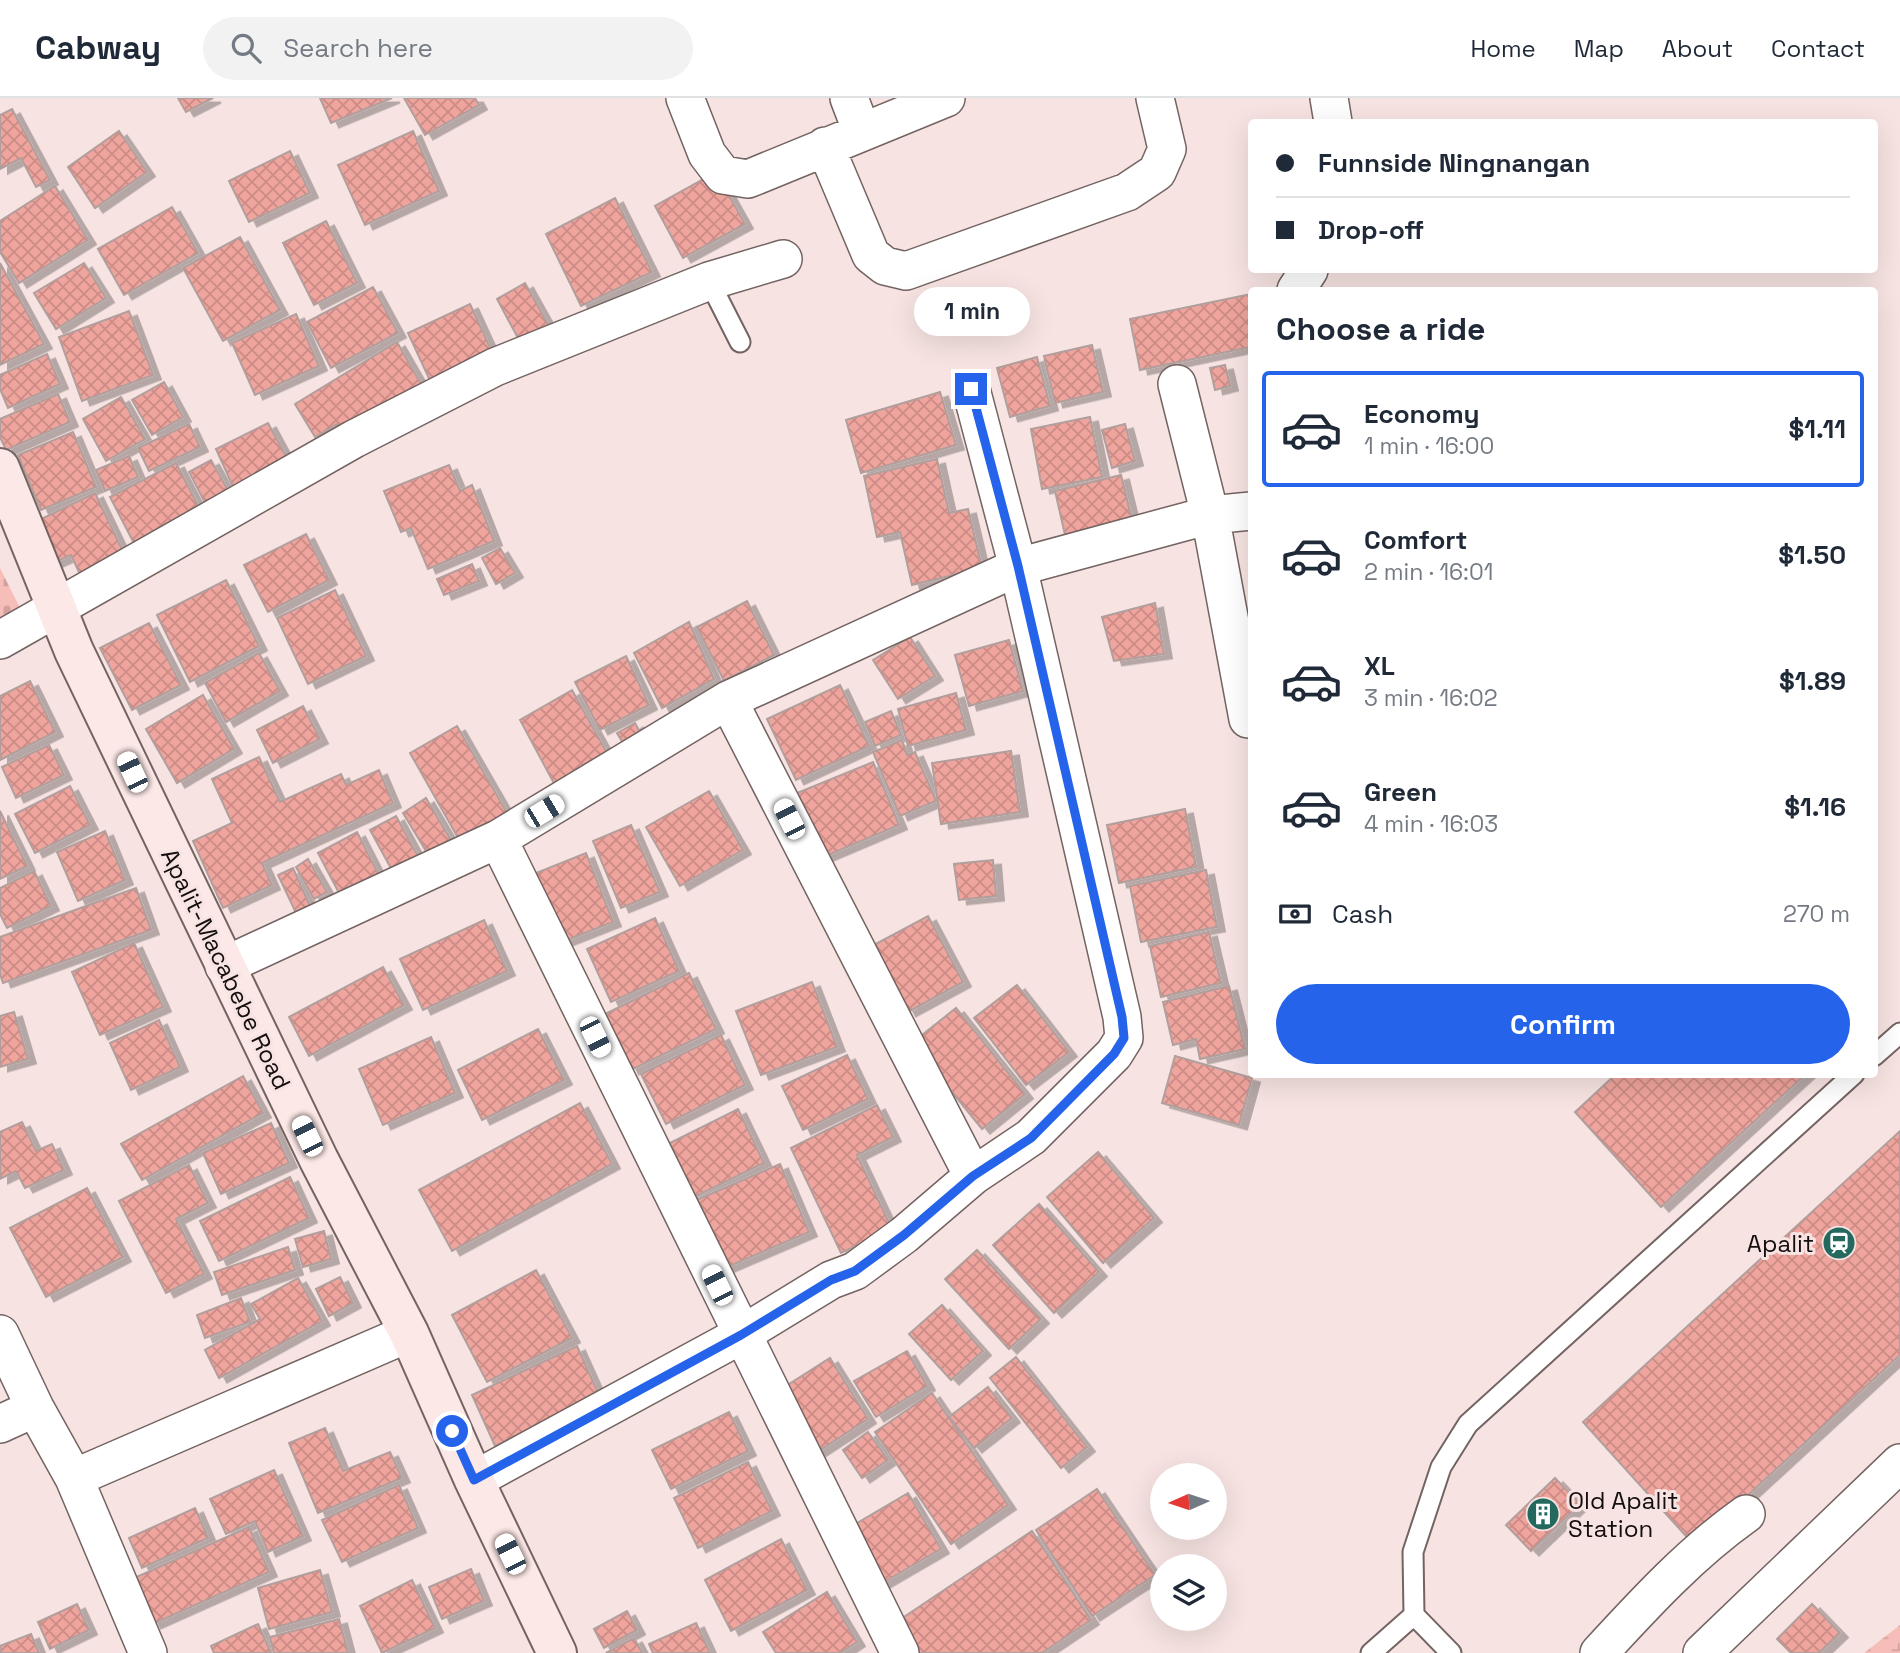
<!DOCTYPE html>
<html lang="en">
<head>
<meta charset="utf-8">
<style>
	body { margin:0; font-family:"Space Grotesk",sans-serif; background:#f2f2f3; color:#1f2937; height:100vh; display:flex; flex-direction:column; font-size:26px; white-space:nowrap }
	* { box-sizing:border-box; margin:0 }
	p { font-size:23px; color:#747a83 }
	.icon { flex:none; width:38px; height:38px; fill:none; stroke:currentColor; stroke-width:2; stroke-linecap:round; stroke-linejoin:round }
	.map { position:relative; flex:1; overflow:hidden }
	.panel { position:absolute; left:1248px; top:189px; width:630px; height:791px; display:flex; flex-direction:column; background:#fff; border-radius:7px; box-shadow:0 7px 28px #0002 }
	.panel>* { flex:none }
	.guide { position:absolute; left:1248px; top:21px; width:630px; height:154px; border-radius:7px; box-shadow:0 7px 28px #0002; display:grid; align-content:center; height:154px; padding:0 28px; background:#fff }
	.needle { width:46px; rotate:267deg }
	.controls { position:absolute; left:1150px; top:1365px; display:grid; gap:14px }
	.controls a { display:grid; place-items:center; width:77px; height:77px; border-radius:50%; background:#fff; box-shadow:0 7px 28px #0002; font-size:35px }
	.end { position:absolute; width:32px; height:32px; margin:-16px; border:9px solid #2563eb; background:#fff; box-shadow:0 0 0 4px #fff }
	.from { border-radius:50% }
	.bubble { position:absolute; height:49px; border-radius:24px; background:#fff; box-shadow:0 7px 28px #0002; font-size:23px; font-weight:600; line-height:49px; text-align:center }
	.car { position:absolute; width:21px; height:42px; margin:-21px -10px; border-radius:9px; box-shadow:0 0 5px 2px #0007; background:linear-gradient(#fff 24%,#345 0 40%,#fff 0 76%,#345 0 86%,#fff 0) }
	.guide b { display:flex; align-items:center; gap:24px; height:66px; font-size:26px }
	.guide b+b { border-top:2px solid #e0e1e3 }
	.guide i { width:18px; height:18px; background:#1f2937 }
	ul { padding:0; list-style:none }
	li { display:flex; align-items:center; gap:21px; height:116px; margin:0 14px 10px; padding:0 14px; border:4px solid transparent; border-radius:7px }
	li div { flex:1 }
	li b { display:block; font-size:26px }
	li em { font-style:normal; font-weight:600 }
	li.selected { border-color:#2563eb }
	li>.icon { width:63px; height:63px; stroke-width:1.5 }
	h2 { padding:0 28px; font-size:32px; line-height:84px }
	.pay { display:flex; align-items:center; gap:18px; height:77px; padding:0 28px; font-size:26px }
	.pay p { margin-inline-start:auto }
	.cta { display:flex; gap:14px; margin-top:auto; padding:14px 28px }
	.cta a { flex:1; height:80px; border-radius:42px; background:#2563eb; color:#fff; font-size:28px; font-weight:600; line-height:80px; text-align:center }
	header { display:flex; align-items:center; gap:42px; box-sizing:border-box; height:98px; padding:0 35px; background:#fff; border-bottom:2px solid #e0e1e3 }
	header strong { font-size:33px }
	nav { display:flex; gap:38px; margin-inline-start:auto; font-size:24px }
	.search { width:490px; height:63px; background:#f2f2f3; display:flex; align-items:center; gap:18px; box-sizing:border-box; padding:0 24px; border-radius:38px; color:#747a83; font-size:26px }
	.map>svg:first-child { display:block }
	.wetland { fill:url(#wetland-marsh) }
	.cemetery { fill:url(#cemetery-stones) }
	.building { fill:url(#building-cross-hatch); stroke:#b09f9d; stroke-width:2; filter:url(#shadow) }
	.lines { fill:none; stroke-linecap:round; stroke-linejoin:round }
	.service-casing { stroke:#736361; stroke-width:23 }
	.minor-casing { stroke:#736361; stroke-width:40 }
	.secondary-casing { stroke:#736361; stroke-width:42 }
	.service { stroke:#fff; stroke-width:19 }
	.minor { stroke:#fff; stroke-width:37 }
	.secondary { stroke:#fce8e6; stroke-width:38 }
	.route { stroke:#2563eb; stroke-width:9 }
	.labels { text-anchor:middle; dominant-baseline:central; stroke-width:6; stroke-linejoin:round; paint-order:stroke }
	.street-label { font-size:24px; fill:#140e0e; stroke:#f7e4e2 }
	.poi-label { font-size:24px; fill:#140e0e; stroke:#f7e4e2; text-anchor:end }
</style>
</head>
<body>
<header>
<strong>Cabway</strong>
<div class="search"><svg class="icon" aria-label="search" viewBox="0 0 24 24"><circle cx="10" cy="10" r="6"/><path d="M15 15l6 6"/></svg>Search here</div>
<nav><a>Home</a><a>Map</a><a>About</a><a>Contact</a></nav>
</header>
<div class="map">
<svg width="1900" height="1555" viewBox="0 0 1900 1555">
	<defs>
		<pattern id="wetland-marsh" width="20" height="14" patternUnits="userSpaceOnUse" patternTransform="scale(1.75)"><rect width="20" height="14" fill="#f7bdb8"/><path d="M1 5h8M5 5V1M11 12h8M15 12V8" fill="none" stroke="#d3a19d"/></pattern>
		<pattern id="cemetery-stones" width="16" height="16" patternUnits="userSpaceOnUse" patternTransform="scale(1.75)"><rect width="16" height="16" fill="#f7bdb8"/><path d="M2 7V4a2 2 0 0 1 4 0v3zM10 15v-3a2 2 0 0 1 4 0v3z" fill="#d3a19d"/></pattern>
		<pattern id="building-cross-hatch" width="8" height="8" patternUnits="userSpaceOnUse" patternTransform="scale(1.75)"><rect width="8" height="8" fill="#efa49d"/><path d="M0 0l8 8M0 8l8-8" fill="none" stroke="#cc8c86"/></pattern>
		<filter id="shadow"><feDropShadow dx="8" dy="4.5" stdDeviation="0" flood-color="#0004"/></filter>
	</defs>
	<rect width="100%" height="100%" fill="#f7e4e2"/>
	<path class="wetland" d="M 1900,1527 L 1900,1555 L 1864,1555 Z"/>
	<path class="cemetery" d="M 0,470 L 25,520 L 0,531 Z"/>
	<path class="building" d="M 178,0 L 213,0 L 186,14 Z
		M 320,0 L 392,0 L 331,25 Z
		M 404,0 L 475,0 L 479,7 L 425,37 Z
		M 12,11 L 50,82 L 36,89 L 21,60 L 0,71 L 0,17 Z
		M 119,33 L 147,74 L 95,110 L 68,69 Z
		M 413,33 L 439,93 L 365,127 L 338,67 Z
		M 290,53 L 310,95 L 249,124 L 229,83 Z
		M 716,74 L 745,126 L 683,160 L 655,108 Z
		M 55,88 L 88,142 L 19,185 L 0,154 L 0,123 Z
		M 615,100 L 652,174 L 581,208 L 546,136 Z
		M 172,109 L 198,155 L 124,197 L 98,151 Z
		M 326,123 L 357,185 L 314,207 L 283,145 Z
		M 240,139 L 280,212 L 223,243 L 183,170 Z
		M 0,165 L 44,246 L 0,267 Z
		M 84,165 L 106,200 L 56,231 L 34,195 Z
		M 525,185 L 549,228 L 520,244 L 497,201 Z
		M 373,189 L 398,235 L 331,270 L 307,224 Z
		M 1251,196 L 1251,249 L 1140,272 L 1130,221 Z
		M 470,206 L 494,258 L 432,287 L 408,235 Z
		M 129,213 L 153,277 L 82,303 L 59,239 Z
		M 296,216 L 319,268 L 255,297 L 232,245 Z
		M 397,244 L 424,291 L 345,338 L 337,326 L 315,339 L 295,306 Z
		M 1092,247 L 1103,294 L 1055,305 L 1044,258 Z
		M 47,256 L 60,286 L 8,310 L 0,291 L 0,277 Z
		M 1037,259 L 1050,308 L 1010,319 L 997,270 Z
		M 1225,267 L 1230,288 L 1215,292 L 1210,270 Z
		M 164,284 L 183,319 L 152,337 L 132,302 Z
		M 940,294 L 956,347 L 861,375 L 846,322 Z
		M 58,296 L 70,324 L 6,352 L 0,339 L 0,321 Z
		M 121,299 L 145,341 L 106,363 L 83,321 Z
		M 1090,319 L 1102,379 L 1042,391 L 1031,331 Z
		M 268,325 L 294,373 L 238,400 L 216,351 Z
		M 189,326 L 200,349 L 149,373 L 138,350 Z
		M 1125,326 L 1135,363 L 1112,370 L 1102,332 Z
		M 73,334 L 96,389 L 41,412 L 18,357 Z
		M 129,358 L 138,379 L 105,393 L 96,372 Z
		M 937,361 L 949,415 L 968,411 L 982,470 L 912,487 L 900,434 L 877,439 L 864,378 Z
		M 211,362 L 235,405 L 212,418 L 189,374 Z
		M 176,365 L 206,423 L 140,457 L 110,399 Z
		M 449,367 L 460,393 L 472,387 L 494,443 L 428,471 L 411,430 L 401,434 L 384,393 Z
		M 1121,377 L 1135,434 L 1068,450 L 1055,393 Z
		M 95,395 L 128,464 L 84,485 L 71,457 L 53,465 L 33,425 Z
		M 306,436 L 329,482 L 268,514 L 244,467 Z
		M 500,450 L 515,475 L 496,486 L 482,460 Z
		M 472,466 L 479,483 L 444,497 L 437,481 Z
		M 226,482 L 259,548 L 190,584 L 157,517 Z
		M 335,492 L 366,558 L 308,586 L 277,520 Z
		M 747,503 L 774,557 L 724,583 L 697,529 Z
		M 1155,505 L 1164,556 L 1114,563 L 1102,519 Z
		M 689,524 L 714,581 L 662,610 L 634,555 Z
		M 149,525 L 181,587 L 132,612 L 100,550 Z
		M 910,539 L 935,578 L 898,601 L 873,562 Z
		M 1009,542 L 1023,593 L 969,608 L 955,557 Z
		M 259,555 L 280,593 L 226,624 L 205,585 Z
		M 626,558 L 649,607 L 600,632 L 575,584 Z
		M 30,583 L 55,634 L 0,662 L 0,598 Z
		M 840,587 L 869,648 L 796,682 L 767,621 Z
		M 572,592 L 612,664 L 557,691 L 520,622 Z
		M 956,595 L 966,632 L 908,648 L 898,611 Z
		M 203,597 L 234,651 L 177,685 L 146,631 Z
		M 303,608 L 320,641 L 273,665 L 257,632 Z
		M 891,613 L 901,637 L 875,648 L 865,624 Z
		M 635,625 L 641,636 L 631,658 L 617,635 Z
		M 457,628 L 510,720 L 462,747 L 410,655 Z
		M 902,642 L 907,657 L 915,654 L 936,703 L 900,718 L 873,654 Z
		M 49,647 L 64,677 L 16,700 L 2,669 Z
		M 1011,653 L 1020,714 L 941,726 L 932,665 Z
		M 259,659 L 280,704 L 341,676 L 346,687 L 379,672 L 393,705 L 262,765 L 272,787 L 223,810 L 193,743 L 232,725 L 212,681 Z
		M 873,664 L 899,727 L 819,761 L 792,697 Z
		M 70,688 L 90,727 L 35,755 L 15,716 Z
		M 709,693 L 743,752 L 680,788 L 646,729 Z
		M 426,700 L 452,744 L 429,758 L 403,715 Z
		M 1185,711 L 1196,769 L 1119,785 L 1107,727 Z
		M 0,713 L 27,768 L 0,781 Z
		M 396,718 L 420,762 L 394,776 L 370,732 Z
		M 631,727 L 660,794 L 621,810 L 593,743 Z
		M 105,733 L 125,782 L 78,803 L 57,754 Z
		M 357,734 L 379,777 L 340,797 L 318,755 Z
		M 586,755 L 613,824 L 552,848 L 526,779 Z
		M 308,761 L 327,794 L 314,801 L 296,769 Z
		M 993,762 L 996,798 L 959,802 L 954,766 Z
		M 293,770 L 310,808 L 296,815 L 278,777 Z
		M 1206,772 L 1217,829 L 1141,844 L 1130,788 Z
		M 34,773 L 51,808 L 7,830 L 0,816 L 0,790 Z
		M 136,790 L 151,832 L 3,885 L 0,876 L 0,839 Z
		M 928,818 L 963,884 L 908,914 L 872,848 Z
		M 655,820 L 679,873 L 611,904 L 587,851 Z
		M 484,822 L 507,873 L 423,912 L 400,861 Z
		M 1209,834 L 1221,885 L 1161,899 L 1150,848 Z
		M 134,845 L 163,909 L 100,937 L 72,874 Z
		M 383,869 L 404,907 L 309,958 L 289,919 Z
		M 689,875 L 716,931 L 631,972 L 605,916 Z
		M 812,884 L 837,949 L 761,977 L 736,913 Z
		M 1017,887 L 1069,954 L 1026,987 L 974,920 Z
		M 1229,888 L 1245,951 L 1200,961 L 1196,941 L 1173,947 L 1163,904 Z
		M 956,910 L 1025,996 L 982,1031 L 912,945 Z
		M 14,914 L 28,961 L 0,969 L 0,918 Z
		M 159,922 L 180,969 L 131,992 L 110,945 Z
		M 538,931 L 564,982 L 482,1022 L 458,972 Z
		M 721,937 L 745,987 L 666,1026 L 641,976 Z
		M 431,939 L 455,995 L 383,1027 L 359,971 Z
		M 847,957 L 868,1001 L 803,1032 L 782,988 Z
		M 1175,958 L 1252,980 L 1239,1027 L 1162,1005 Z
		M 1616,976 L 1806,976 L 1661,1109 L 1575,1014 Z
		M 243,978 L 263,1015 L 142,1082 L 121,1046 Z
		M 580,1005 L 612,1066 L 452,1153 L 419,1092 Z
		M 877,1007 L 893,1039 L 857,1057 L 892,1131 L 841,1155 L 791,1050 Z
		M 738,1011 L 764,1065 L 684,1104 L 658,1051 Z
		M 22,1024 L 36,1053 L 52,1046 L 64,1072 L 25,1090 L 16,1073 L 0,1081 L 0,1034 Z
		M 271,1025 L 289,1065 L 221,1096 L 203,1055 Z
		M 1900,1033 L 1900,1257 L 1694,1447 L 1583,1324 Z
		M 1098,1054 L 1154,1120 L 1103,1165 L 1047,1099 Z
		M 780,1066 L 809,1134 L 713,1175 L 685,1107 Z
		M 189,1067 L 208,1105 L 176,1121 L 204,1176 L 166,1195 L 119,1103 Z
		M 290,1079 L 309,1120 L 219,1163 L 200,1123 Z
		M 87,1090 L 123,1159 L 46,1199 L 10,1130 Z
		M 1039,1106 L 1099,1174 L 1054,1215 L 993,1147 Z
		M 324,1133 L 331,1161 L 303,1169 L 295,1141 Z
		M 288,1149 L 295,1172 L 222,1197 L 214,1174 Z
		M 977,1152 L 1041,1221 L 1009,1251 L 945,1181 Z
		M 536,1172 L 572,1240 L 487,1284 L 452,1217 Z
		M 340,1179 L 353,1205 L 329,1218 L 316,1191 Z
		M 298,1180 L 322,1223 L 219,1280 L 205,1252 L 260,1221 L 251,1206 Z
		M 241,1200 L 250,1224 L 205,1240 L 197,1217 Z
		M 942,1207 L 983,1253 L 951,1282 L 909,1236 Z
		M 577,1248 L 600,1299 L 495,1348 L 472,1297 Z
		M 907,1253 L 927,1288 L 876,1319 L 854,1283 Z
		M 1016,1259 L 1087,1349 L 1061,1370 L 990,1280 Z
		M 830,1260 L 868,1321 L 814,1356 L 775,1295 Z
		M 988,1289 L 1012,1320 L 974,1350 L 949,1319 Z
		M 932,1295 L 1008,1407 L 951,1446 L 875,1334 Z
		M 729,1314 L 748,1353 L 671,1391 L 652,1352 Z
		M 325,1330 L 343,1373 L 390,1354 L 402,1380 L 318,1415 L 289,1345 Z
		M 868,1334 L 888,1362 L 862,1380 L 843,1352 Z
		M 748,1364 L 772,1413 L 698,1450 L 674,1400 Z
		M 274,1372 L 303,1438 L 268,1454 L 255,1423 L 226,1436 L 210,1401 Z
		M 1555,1380 L 1580,1406 L 1531,1453 L 1506,1427 Z
		M 399,1387 L 418,1430 L 342,1464 L 322,1422 Z
		M 1097,1391 L 1155,1477 L 1092,1518 L 1036,1432 Z
		M 908,1395 L 941,1451 L 879,1487 L 847,1431 Z
		M 195,1410 L 208,1440 L 142,1470 L 129,1440 Z
		M 249,1429 L 269,1474 L 153,1526 L 132,1481 Z
		M 1032,1433 L 1091,1522 L 1042,1555 L 907,1555 L 889,1529 Z
		M 781,1441 L 807,1492 L 731,1533 L 705,1482 Z
		M 471,1471 L 484,1503 L 442,1521 L 429,1489 Z
		M 320,1472 L 332,1514 L 269,1531 L 258,1490 Z
		M 412,1482 L 435,1530 L 382,1555 L 360,1508 Z
		M 827,1494 L 857,1544 L 840,1555 L 776,1555 L 763,1534 Z
		M 77,1506 L 89,1532 L 50,1551 L 38,1524 Z
		M 1812,1506 L 1840,1535 L 1819,1555 L 1791,1555 L 1777,1541 Z
		M 627,1513 L 637,1532 L 604,1550 L 594,1531 Z
		M 339,1521 L 348,1555 L 274,1555 L 270,1539 Z
		M 696,1525 L 710,1555 L 653,1555 L 649,1546 Z
		M 258,1526 L 271,1555 L 214,1555 L 211,1548 Z
		M 31,1536 L 39,1555 L 1,1555 L 0,1548 Z
		M 634,1540 L 642,1555 L 606,1555 Z"/>
	<g class="lines">
		<defs>
			<path id="service" d="M 709,183 L 740,244
				M 1874,958 L 1900,935
				M 1371,1555 L 1414,1517
				M 1451,1555 L 1414,1517 L 1413,1454 L 1441,1369 L 1468,1326 L 1854,976"/>
			<path id="minor" d="M 685,0 L 707,56 L 723,77 L 748,81 L 946,0
				M 849,0 L 862,34
				M 1329,0 L 1333,24
				M 825,48 L 871,157 L 885,168 L 906,173 L 1127,94 L 1157,74 L 1167,51 L 1155,0
				M 1296,192 L 1309,172
				M 1177,286 L 1210,417 L 1248,621
				M 0,542 L 354,341 L 495,269 L 709,183 L 783,161
				M 728,602 L 973,1078
				M 498,741 L 900,1555
				M 224,868 L 498,741 L 728,602 L 1018,469 L 1210,417 L 1251,413
				M 0,1236 L 35,1310 L 74,1380 L 148,1555
				M 0,1326 L 35,1310
				M 74,1380 L 409,1235
				M 474,1382 L 741,1237 L 831,1182 L 855,1173 L 904,1137 L 973,1078 L 1031,1039 L 1114,956 L 1124,940 L 1122,919 L 1018,469 L 971,291
				M 1599,1555 C 1645,1505 1691,1455 1746,1416
				M 1702,1555 L 1900,1365"/>
			<path id="secondary" d="M 0,370 L 74,553 L 319,1062 L 409,1235 L 474,1382 L 557,1555"/>
		</defs>
		<use href="#service" class="service-casing"/>
		<use href="#minor" class="minor-casing"/>
		<use href="#secondary" class="secondary-casing"/>
		<use href="#service" class="service"/>
		<use href="#minor" class="minor"/>
		<use href="#secondary" class="secondary"/>
	</g>
	<g class="lines">
		<path class="route" d="M 452,1333 L 474,1382 L 741,1237 L 831,1182 L 855,1173 L 904,1137 L 973,1078 L 1031,1040 L 1114,956 L 1124,940 L 1122,919 L 1018,468 L 971,291"/>
	</g>
	<defs>
		<symbol id="station-disc" viewBox="-11 -11 22 22"><circle r="9.5" fill="#23695e" stroke="#f7e4e2"/><path d="M-3-6H3Q5-6 5-4V2Q5 4 3 4L4.5 6H3L1.5 4h-3L-3 6H-4.5L-3 4Q-5 4-5 2V-4Q-5-6-3-6ZM-3.5-4v3h7v-3ZM-3.5 1v1.5H-2V1ZM2 1v1.5H3.5V1Z" fill="#fff"/></symbol>
		<symbol id="building-disc" viewBox="-11 -11 22 22"><circle r="9.5" fill="#23695e" stroke="#f7e4e2"/><path d="M-4-6H4V6H1V3H-1V6H-4ZM-2.5-4.3h1.7v1.8h-1.7ZM.8-4.3h1.7v1.8H.8ZM-2.5-1h1.7V.8h-1.7ZM.8-1h1.7V.8H.8Z" fill="#fff"/></symbol>
	</defs>
	<g fill-rule="evenodd">
		<use href="#station-disc" x="1820" y="1126" width="38" height="38"/>
		<use href="#building-disc" x="1524" y="1397" width="38" height="38"/>
	</g>
	<g class="labels">
		<g class="street-label">
			<text transform="translate(226 871) rotate(64)">Apalit-Macabebe Road</text>
		</g>
		<g class="poi-label">
			<text x="1814" y="1145">Apalit</text>
			<text x="1568" y="1402" text-anchor="start">Old Apalit<tspan x="1568" dy="28">Station</tspan></text>
		</g>
	</g>
</svg>
<div class="controls">
<a><svg class="needle" viewBox="-14 -14 28 28"><path d="M0-13l5 13h-10z" fill="#e53935"/><path d="M0 13l5-13h-10z" fill="#747a83"/></svg></a>
<a><svg class="icon" aria-label="layers" viewBox="0 0 24 24"><path d="M12 4l9 5-9 5-9-5zM3 14l9 5 9-5"/></svg></a>
</div>
<i class="end from" style="left:452px;top:1333px"></i>
<i class="end" style="left:971px;top:291px"></i>
<div class="bubble" style="left:914px;top:189px;width:116px">1 min</div>
<i class="car" style="left:132px;top:674px;rotate:335deg"></i>
<i class="car" style="left:544px;top:713px;rotate:59deg"></i>
<i class="car" style="left:789px;top:721px;rotate:333deg"></i>
<i class="car" style="left:595px;top:939px;rotate:154deg"></i>
<i class="car" style="left:307px;top:1038px;rotate:334deg"></i>
<i class="car" style="left:717px;top:1187px;rotate:334deg"></i>
<i class="car" style="left:510px;top:1456px;rotate:334deg"></i>
<div class="guide">
<b><i class="from"></i>Funnside Ningnangan</b>
<b><i></i>Drop-off</b>
</div>
<section class="panel">
<h2>Choose a ride</h2>
<ul>
<li class="selected"><svg class="icon" aria-label="car" viewBox="0 0 24 24"><path d="M5 17H2v-5l4-1 3-4h7l3 4 3 1v5h-3M9 17h6M6 11h13"/><circle cx="7" cy="17" r="2"/><circle cx="17" cy="17" r="2"/></svg><div><b>Economy</b><p>1 min · 16:00</p></div><em>$1.11</em></li>
<li><svg class="icon" aria-label="car" viewBox="0 0 24 24"><path d="M5 17H2v-5l4-1 3-4h7l3 4 3 1v5h-3M9 17h6M6 11h13"/><circle cx="7" cy="17" r="2"/><circle cx="17" cy="17" r="2"/></svg><div><b>Comfort</b><p>2 min · 16:01</p></div><em>$1.50</em></li>
<li><svg class="icon" aria-label="car" viewBox="0 0 24 24"><path d="M5 17H2v-5l4-1 3-4h7l3 4 3 1v5h-3M9 17h6M6 11h13"/><circle cx="7" cy="17" r="2"/><circle cx="17" cy="17" r="2"/></svg><div><b>XL</b><p>3 min · 16:02</p></div><em>$1.89</em></li>
<li><svg class="icon" aria-label="car" viewBox="0 0 24 24"><path d="M5 17H2v-5l4-1 3-4h7l3 4 3 1v5h-3M9 17h6M6 11h13"/><circle cx="7" cy="17" r="2"/><circle cx="17" cy="17" r="2"/></svg><div><b>Green</b><p>4 min · 16:03</p></div><em>$1.16</em></li>
</ul>
<div class="pay"><svg class="icon" aria-label="cash" viewBox="0 0 24 24"><path d="M3 7h18v10H3z"/><circle cx="12" cy="12" r="2"/></svg>Cash<p>270 m</p></div>
<div class="cta"><a>Confirm</a></div>
</section>
</div>
</body>
</html>
